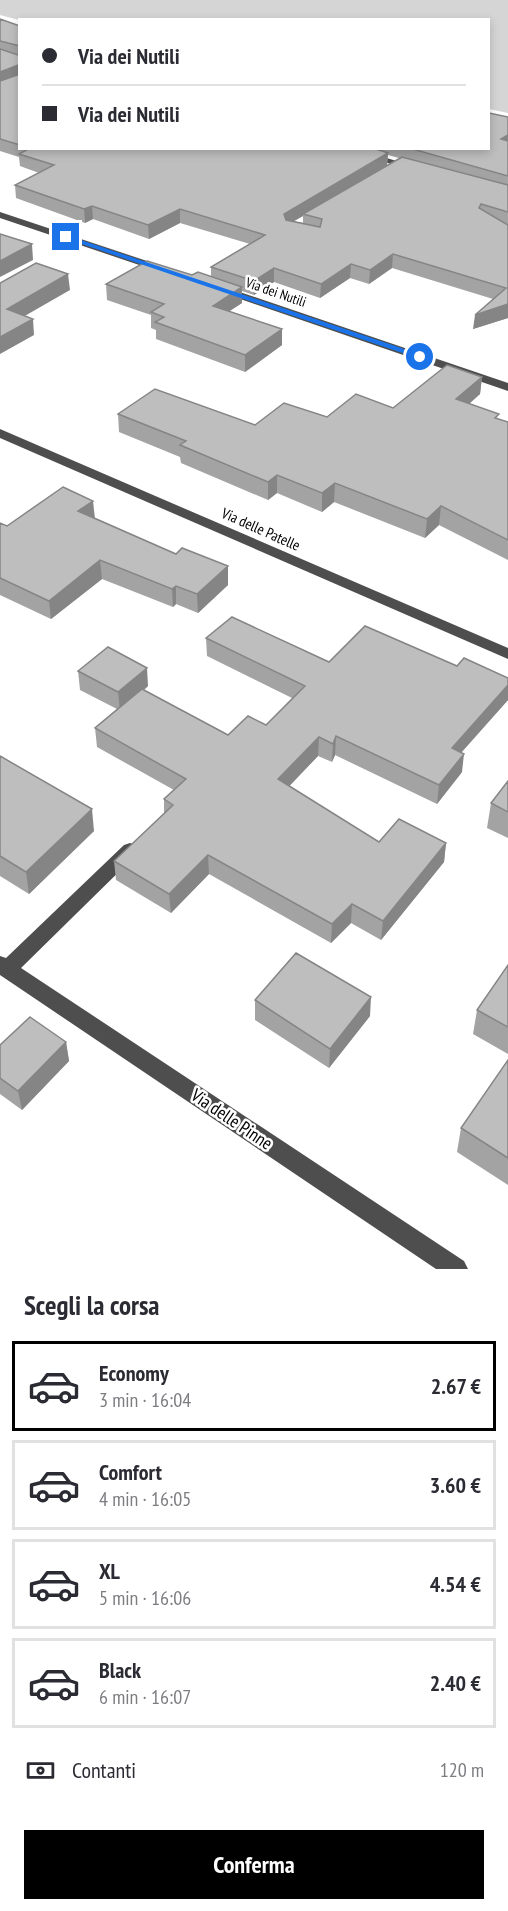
<!DOCTYPE html>
<html lang="it">
<head>
<meta charset="utf-8">
<style>
	body { margin:0; font-family:"PT Sans Narrow",sans-serif; background:#f7f7f7; color:#2b2b33; height:100vh; display:flex; flex-direction:column; font-size:22px; white-space:nowrap }
	* { box-sizing:border-box; margin:0 }
	p { font-size:20px; color:#7c7c81 }
	.icon { flex:none; width:33px; height:33px; fill:none; stroke:currentColor; stroke-width:2; stroke-linecap:round; stroke-linejoin:round }
	.map { position:relative; height:1269px; overflow:hidden }
	.details { display:flex; flex-direction:column; background:#fff; flex:1 }
	.details>* { flex:none }
	.hud { position:absolute; left:18px; top:18px; width:472px; height:132px; border-radius:0px; box-shadow:0 3px 9px #0003; display:grid; align-content:center; height:132px; padding:0 24px; background:#fff }
	.end { position:absolute; width:27px; height:27px; margin:-14px; border:8px solid #1a73e8; background:#fff; box-shadow:0 0 0 3px #fff }
	.from { border-radius:50% }
	.hud b { display:flex; align-items:center; gap:21px; height:57px; font-size:22px }
	.hud b+b { border-top:2px solid #e1e1e2 }
	.hud i { width:15px; height:15px; background:#2b2b33 }
	ul { padding:0; list-style:none }
	li { display:flex; align-items:center; gap:18px; height:90px; margin:0 12px 9px; padding:0 12px; border:3px solid #e1e1e2; border-radius:0px }
	li div { flex:1 }
	li b { display:block; font-size:22px }
	li em { font-style:normal; font-weight:700 }
	li.on { border-color:#000 }
	li>.icon { width:54px; height:54px; stroke-width:1.5 }
	h2 { padding:0 24px; font-size:27px; line-height:72px }
	.pay { display:flex; align-items:center; gap:15px; height:66px; padding:0 24px; font-size:22px }
	.pay p { margin-inline-start:auto }
	.button { display:flex; gap:12px; margin-top:auto; padding:12px 24px }
	.button a { flex:1; height:69px; border-radius:0px; background:#000; color:#fff; font-size:24px; font-weight:700; line-height:69px; text-align:center }
	.map>svg:first-child { display:block }
	.green { fill:#d5d5d5 }
	.lines { fill:none; stroke-linecap:round; stroke-linejoin:round }
	.minor { fill:#4e4e4e; fill-rule:evenodd }
	.wall { fill:#a3a3a3; fill-rule:evenodd }
	.shaded-wall { fill:#858585 }
	.building { fill:#bebebe; stroke:#858585; stroke-width:1.5 }
	.route { fill:#1a73e8 }
	.labels { text-anchor:middle; dominant-baseline:central; stroke-width:5; stroke-linejoin:round; paint-order:stroke }
	.far-street-label { font-size:14px; fill:#000; stroke:#fff }
	.street-label { font-size:15px; fill:#000; stroke:#fff }
	.near-street-label { font-size:18px; fill:#000; stroke:#fff }
</style>
</head>
<body>
<div class="map">
<svg width="508" height="1269" viewBox="0 0 508 1269">
	<rect width="100%" height="100%" fill="#fff"/>
	<path class="green" d="M 0,0 L 508,0 L 508,113 L 489,109 L 489,20 L 19,20 L 0,15 Z"/>
	<g class="lines">
		<path class="minor" d="M 338,148 L 354,148 L 416,167 L 411,170 Z
			M 0,212 L 165,267 L 166,269 L 157,271 L 0,218 Z
			M 220,288 L 228,288 L 508,383 L 508,391 L 220,292 Z
			M 0,429 L 508,648 L 508,659 L 0,438 Z
			M 130,843 L 136,845 L 139,850 L 136,855 L 21,968 L 464,1261 L 468,1269 L 436,1269 L 0,975 L 0,956 L 6,958 L 124,845 Z"/>
	</g>
	<path class="wall" d="M 0,19 L 20,26 L 20,148 L 489,148 L 508,117 L 508,318 L 473,329 L 493,299 L 392,268 L 369,284 L 350,278 L 320,298 L 274,282 L 254,295 L 242,291 L 242,303 L 229,311 L 282,329 L 282,345 L 245,372 L 156,339 L 156,330 L 151,328 L 151,315 L 107,300 L 106,284 L 192,275 L 211,276 L 211,267 L 250,244 L 180,223 L 149,239 L 93,219 L 85,223 L 16,198 L 15,185 L 39,173 L 20,166 L 19,157 L 0,151 ZM 388,155 L 399,158 L 387,165 ZM 303,216 L 303,223 L 293,221 Z
		M 482,377 L 480,394 L 469,404 L 499,419 L 508,422 L 508,560 L 439,525 L 425,538 L 334,502 L 322,512 L 277,493 L 268,500 L 181,463 L 180,457 L 119,432 L 118,414 L 255,425 L 327,417 L 393,408 Z
		M 95,518 L 176,554 L 228,566 L 228,585 L 198,613 L 176,604 L 173,607 L 102,579 L 51,619 L 0,595 L 0,523 L 7,526 Z
		M 206,638 L 329,662 L 457,666 L 508,678 L 508,700 L 462,752 L 462,772 L 437,804 L 335,755 L 332,762 L 318,756 L 289,786 L 379,842 L 446,843 L 444,862 L 381,940 L 351,923 L 331,943 L 209,874 L 171,913 L 116,880 L 114,861 L 164,814 L 164,799 L 174,790 L 97,747 L 95,728 L 117,709 L 80,690 L 78,671 L 148,686 L 144,690 L 228,735 L 266,725 L 292,698 L 207,656 Z
		M 0,756 L 94,831 L 29,894 L 0,876 Z
		M 508,781 L 508,838 L 487,828 L 491,803 Z
		M 508,965 L 508,1054 L 473,1034 L 477,1010 Z
		M 255,1000 L 370,1016 L 329,1068 L 255,1020 Z
		M 66,1042 L 69,1061 L 22,1110 L 0,1094 L 0,1045 Z
		M 508,1060 L 508,1185 L 457,1152 L 461,1128 Z"/>
	<path class="shaded-wall" d="M 18,65 L 19,77 L 0,84 L 0,72 Z
		M 508,135 L 508,147 L 501,139 Z
		M 388,153 L 387,166 L 303,214 L 303,216 L 284,227 L 284,214 Z
		M 92,206 L 93,219 L 85,223 L 84,209 Z
		M 180,209 L 180,223 L 149,239 L 148,225 Z
		M 32,244 L 33,260 L 0,277 L 0,261 Z
		M 393,254 L 392,268 L 369,284 L 370,270 Z
		M 351,264 L 350,278 L 320,298 L 321,284 Z
		M 274,268 L 274,282 L 254,295 L 254,281 Z
		M 68,274 L 70,290 L 9,325 L 7,309 Z
		M 242,287 L 242,303 L 213,322 L 213,306 Z
		M 508,304 L 508,318 L 473,329 L 475,315 Z
		M 33,319 L 34,335 L 0,354 L 0,337 Z
		M 282,329 L 282,345 L 245,372 L 245,355 Z
		M 482,377 L 480,394 L 454,417 L 456,399 Z
		M 277,475 L 277,493 L 268,500 L 268,482 Z
		M 335,483 L 334,502 L 322,512 L 322,493 Z
		M 93,501 L 95,519 L 78,511 Z
		M 441,506 L 439,525 L 425,538 L 427,519 Z
		M 100,560 L 102,579 L 51,619 L 49,601 Z
		M 228,566 L 228,585 L 198,613 L 197,594 Z
		M 176,586 L 176,604 L 173,607 L 172,589 Z
		M 147,668 L 148,686 L 120,711 L 118,692 Z
		M 508,685 L 508,700 L 449,766 L 452,748 Z
		M 336,736 L 335,755 L 332,762 L 333,744 Z
		M 319,737 L 318,756 L 278,798 L 278,779 Z
		M 464,754 L 462,772 L 437,804 L 439,785 Z
		M 92,809 L 94,831 L 29,894 L 26,872 Z
		M 446,843 L 444,862 L 381,940 L 383,921 Z
		M 208,855 L 209,874 L 171,913 L 169,894 Z
		M 352,904 L 351,923 L 331,943 L 332,924 Z
		M 371,997 L 370,1016 L 329,1068 L 330,1049 Z
		M 66,1042 L 69,1061 L 22,1110 L 18,1091 Z"/>
	<path class="building" d="M 0,19 L 20,26 L 20,46 L 0,41 Z
		M 0,49 L 18,55 L 20,54 L 20,66 L 18,65 L 0,72 Z
		M 20,74 L 20,145 L 0,139 L 0,81 Z
		M 489,113 L 508,117 L 508,135 L 501,139 L 508,141 L 508,176 L 409,148 L 489,148 Z
		M 30,148 L 373,148 L 388,153 L 284,214 L 286,220 L 320,227 L 322,219 L 303,214 L 402,157 L 508,185 L 508,212 L 481,204 L 479,208 L 508,225 L 508,304 L 475,315 L 506,288 L 393,254 L 370,270 L 351,264 L 321,284 L 274,268 L 254,281 L 211,267 L 265,235 L 180,209 L 148,225 L 92,206 L 84,209 L 15,185 L 54,165 L 19,154 Z
		M 0,234 L 32,244 L 0,261 Z
		M 147,261 L 192,275 L 198,272 L 242,287 L 213,306 L 282,329 L 245,355 L 155,322 L 164,317 L 151,312 L 164,304 L 106,284 Z
		M 36,263 L 68,274 L 7,309 L 33,319 L 0,337 L 0,283 Z
		M 447,365 L 482,377 L 456,399 L 499,414 L 495,418 L 508,422 L 508,540 L 441,506 L 427,519 L 335,483 L 322,493 L 277,475 L 268,482 L 180,445 L 186,441 L 118,414 L 155,389 L 255,425 L 284,403 L 327,417 L 356,394 L 393,408 Z
		M 63,487 L 93,501 L 78,511 L 176,554 L 182,548 L 228,566 L 197,594 L 176,586 L 172,589 L 100,560 L 49,601 L 0,578 L 0,523 L 7,526 Z
		M 232,617 L 329,662 L 365,626 L 457,666 L 464,658 L 508,678 L 508,685 L 452,748 L 464,754 L 439,785 L 336,736 L 333,744 L 319,737 L 278,779 L 379,842 L 399,819 L 446,843 L 383,921 L 352,904 L 332,924 L 208,855 L 169,894 L 114,861 L 173,805 L 164,799 L 186,779 L 95,728 L 142,689 L 228,735 L 248,716 L 266,725 L 305,686 L 206,638 Z
		M 108,647 L 147,668 L 118,692 L 78,671 Z
		M 0,756 L 92,809 L 26,872 L 0,856 Z
		M 508,781 L 508,812 L 491,803 Z
		M 296,953 L 371,997 L 330,1049 L 255,1000 Z
		M 508,965 L 508,1027 L 477,1010 Z
		M 30,1017 L 66,1042 L 18,1091 L 0,1078 L 0,1045 Z
		M 508,1060 L 508,1158 L 461,1128 Z"/>
	<path class="route" d="M 66,235 L 422,355 L 423,357 L 417,358 L 64,238 Z"/>
	<g class="labels">
		<g class="far-street-label">
			<text transform="translate(276 292) rotate(19)">Via dei Nutili</text>
		</g>
		<g class="street-label">
			<text transform="translate(261 529) rotate(24)">Via delle Patelle</text>
		</g>
		<g class="near-street-label">
			<text transform="translate(232 1119) rotate(34)">Via delle Pinne</text>
		</g>
	</g>
</svg>
<i class="end from" style="left:420px;top:357px"></i>
<i class="end" style="left:66px;top:237px"></i>
<div class="hud">
<b><i class="from"></i>Via dei Nutili</b>
<b><i></i>Via dei Nutili</b>
</div>
</div>
<section class="details">
<h2>Scegli la corsa</h2>
<ul>
<li class="on"><svg class="icon" aria-label="car" viewBox="0 0 24 24"><path d="M5 17H2v-5l4-1 3-4h7l3 4 3 1v5h-3M9 17h6M6 11h13"/><circle cx="7" cy="17" r="2"/><circle cx="17" cy="17" r="2"/></svg><div><b>Economy</b><p>3 min · 16:04</p></div><em>2.67 €</em></li>
<li><svg class="icon" aria-label="car" viewBox="0 0 24 24"><path d="M5 17H2v-5l4-1 3-4h7l3 4 3 1v5h-3M9 17h6M6 11h13"/><circle cx="7" cy="17" r="2"/><circle cx="17" cy="17" r="2"/></svg><div><b>Comfort</b><p>4 min · 16:05</p></div><em>3.60 €</em></li>
<li><svg class="icon" aria-label="car" viewBox="0 0 24 24"><path d="M5 17H2v-5l4-1 3-4h7l3 4 3 1v5h-3M9 17h6M6 11h13"/><circle cx="7" cy="17" r="2"/><circle cx="17" cy="17" r="2"/></svg><div><b>XL</b><p>5 min · 16:06</p></div><em>4.54 €</em></li>
<li><svg class="icon" aria-label="car" viewBox="0 0 24 24"><path d="M5 17H2v-5l4-1 3-4h7l3 4 3 1v5h-3M9 17h6M6 11h13"/><circle cx="7" cy="17" r="2"/><circle cx="17" cy="17" r="2"/></svg><div><b>Black</b><p>6 min · 16:07</p></div><em>2.40 €</em></li>
</ul>
<div class="pay"><svg class="icon" aria-label="cash" viewBox="0 0 24 24"><path d="M3 7h18v10H3z"/><circle cx="12" cy="12" r="2"/></svg>Contanti<p>120 m</p></div>
<div class="button"><a>Conferma</a></div>
</section>
</body>
</html>
